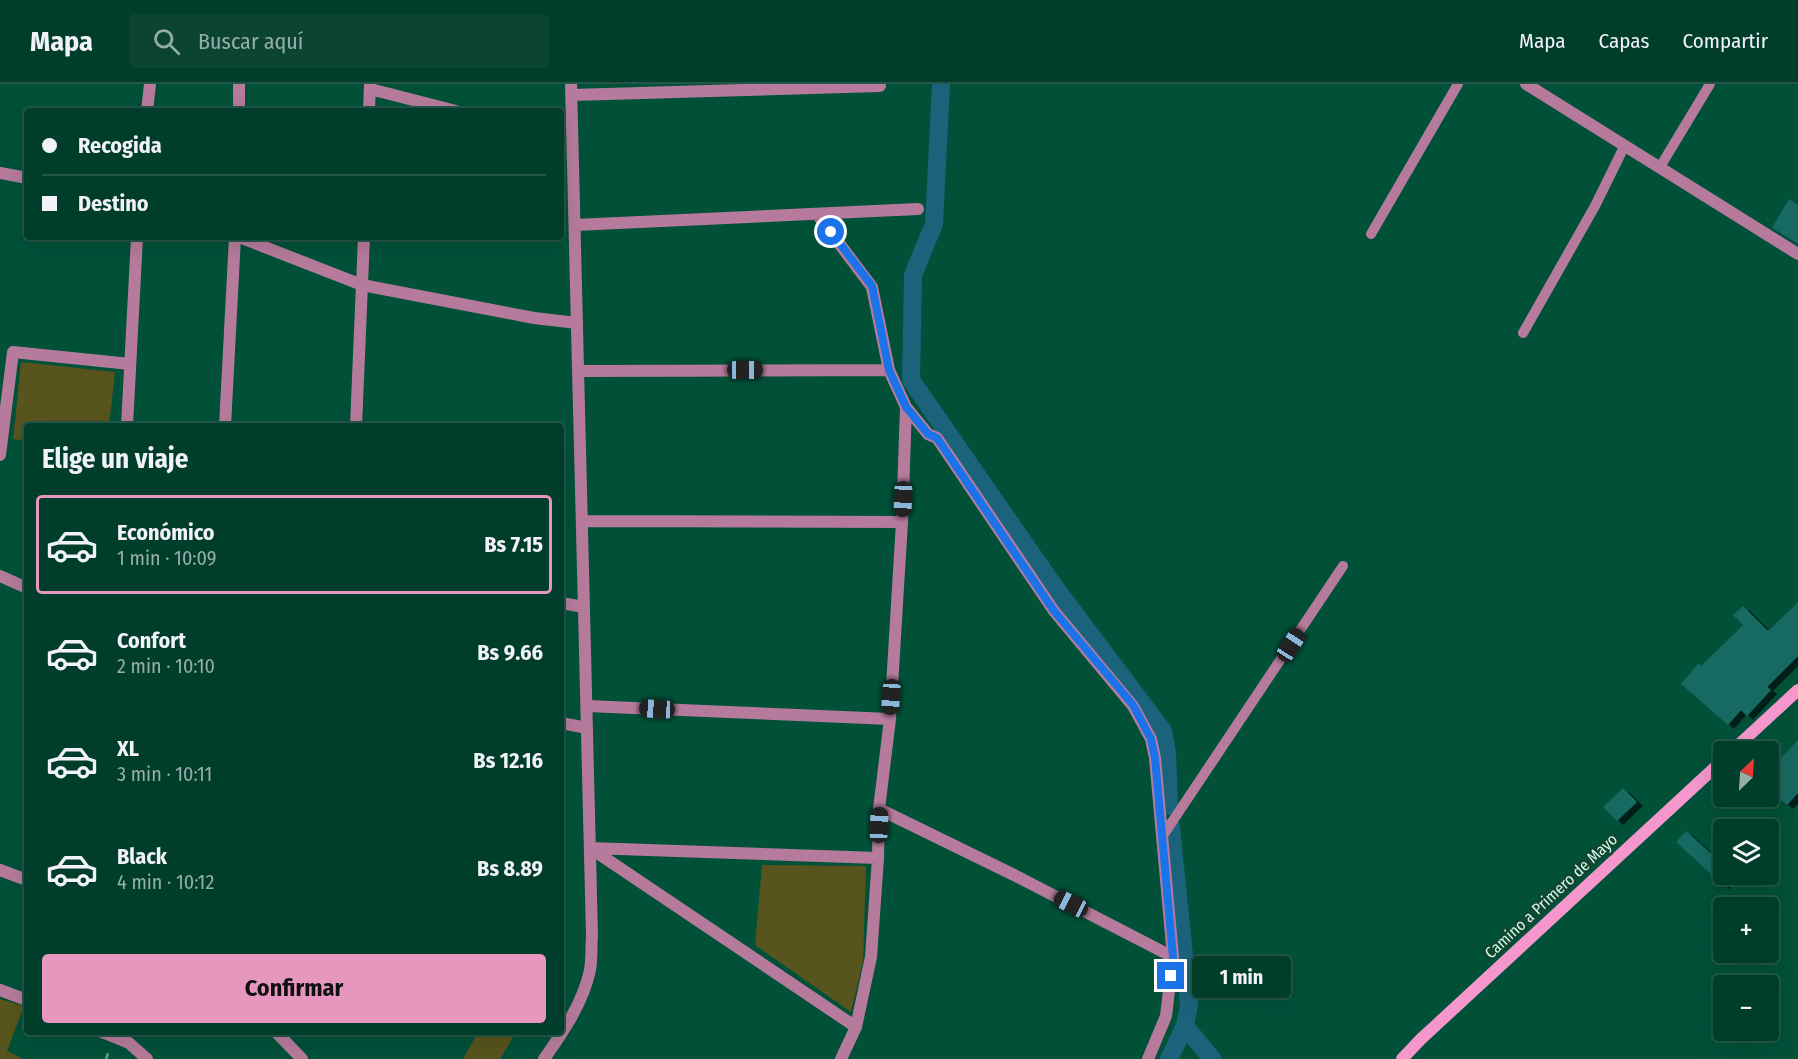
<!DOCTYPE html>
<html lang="es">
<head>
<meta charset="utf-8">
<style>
	body { margin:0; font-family:"Fira Sans Condensed",sans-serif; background:#0b4433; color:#f1f3f6; height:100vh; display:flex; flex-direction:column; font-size:22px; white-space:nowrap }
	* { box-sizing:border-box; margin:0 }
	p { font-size:20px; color:#96aea9 }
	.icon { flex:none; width:33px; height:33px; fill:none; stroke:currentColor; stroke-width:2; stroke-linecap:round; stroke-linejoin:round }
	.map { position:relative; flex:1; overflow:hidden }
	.drawer { position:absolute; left:24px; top:339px; width:540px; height:612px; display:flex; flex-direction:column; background:#013d2b; border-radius:6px; box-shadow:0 6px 24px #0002,0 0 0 2px #235647 }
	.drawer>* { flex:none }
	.banner { position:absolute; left:24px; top:24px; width:540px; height:132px; border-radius:6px; box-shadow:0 6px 24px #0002,0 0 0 2px #235647; display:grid; align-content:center; height:132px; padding:0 18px; background:#013d2b }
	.needle { width:39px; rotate:25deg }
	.controls { position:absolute; left:1713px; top:657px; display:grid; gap:12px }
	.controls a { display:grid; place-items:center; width:66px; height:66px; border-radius:6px; background:#013d2b; box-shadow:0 6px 24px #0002,0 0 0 2px #235647; font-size:30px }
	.end { position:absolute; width:27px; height:27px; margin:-14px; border:8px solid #1a73e8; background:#fff; box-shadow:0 0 0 3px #fff }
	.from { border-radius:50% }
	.bubble { position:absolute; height:42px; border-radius:6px; background:#013d2b; box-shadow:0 6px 24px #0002,0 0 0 2px #235647; font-size:20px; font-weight:700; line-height:42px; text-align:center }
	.car { position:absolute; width:18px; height:36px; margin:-18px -9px; border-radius:8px; box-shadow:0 0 4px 2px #0007; background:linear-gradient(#222 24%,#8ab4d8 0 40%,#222 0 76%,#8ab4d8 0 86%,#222 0) }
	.banner b { display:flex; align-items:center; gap:21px; height:57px; font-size:22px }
	.banner b+b { border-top:2px solid #235647 }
	.banner i { width:15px; height:15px; background:#f1f3f6 }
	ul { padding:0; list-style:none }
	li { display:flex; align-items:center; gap:18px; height:99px; margin:0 12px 9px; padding:0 6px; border:3px solid transparent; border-radius:6px }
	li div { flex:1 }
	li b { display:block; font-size:22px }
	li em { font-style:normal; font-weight:700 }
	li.active { border-color:#e797bd }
	li>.icon { width:54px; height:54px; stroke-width:1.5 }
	h2 { padding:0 18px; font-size:27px; line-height:72px }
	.action { display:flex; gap:12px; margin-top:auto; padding:12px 18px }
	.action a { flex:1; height:69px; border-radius:6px; background:#e797bd; color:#111; font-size:24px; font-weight:700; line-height:69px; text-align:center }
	header { display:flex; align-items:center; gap:36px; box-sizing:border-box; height:84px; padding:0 30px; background:#013d2b; border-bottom:2px solid #235647 }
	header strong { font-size:28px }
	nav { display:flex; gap:33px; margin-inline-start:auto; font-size:21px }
	.search { width:420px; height:54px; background:#0b4433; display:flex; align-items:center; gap:15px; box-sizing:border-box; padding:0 21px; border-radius:6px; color:#96aea9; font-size:22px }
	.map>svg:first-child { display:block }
	.green { fill:#58541d }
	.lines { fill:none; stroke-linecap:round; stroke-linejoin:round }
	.canal { stroke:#1b637b; stroke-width:18 }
	.building { fill:#136a62; filter:url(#shadow) }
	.path { stroke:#579781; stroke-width:3; stroke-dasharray:6 3; stroke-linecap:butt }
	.service { stroke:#b67b9c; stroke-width:10 }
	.minor { stroke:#b67b9c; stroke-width:12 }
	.tertiary { stroke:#b67b9c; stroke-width:12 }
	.secondary { stroke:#f597cd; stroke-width:12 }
	.route { stroke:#1a73e8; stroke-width:8 }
	.labels { text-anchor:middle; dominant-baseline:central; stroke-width:5; stroke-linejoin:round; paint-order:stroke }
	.street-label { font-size:16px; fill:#d1fbe7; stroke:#144432 }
</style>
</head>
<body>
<header>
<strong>Mapa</strong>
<div class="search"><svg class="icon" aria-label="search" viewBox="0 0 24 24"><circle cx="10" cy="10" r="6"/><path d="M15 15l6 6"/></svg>Buscar aquí</div>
<nav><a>Mapa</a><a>Capas</a><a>Compartir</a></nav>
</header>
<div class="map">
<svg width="1798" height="975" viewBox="0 0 1798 975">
	<defs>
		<filter id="shadow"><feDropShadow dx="6" dy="4" stdDeviation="0" flood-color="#0009"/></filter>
	</defs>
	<rect width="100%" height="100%" fill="#015139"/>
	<path class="green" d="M 21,278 L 115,288 L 109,342 L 27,342 L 27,357 L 13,355 Z
		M 762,781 L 866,782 L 863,878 L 851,928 L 755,861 Z
		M 0,915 L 24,922 L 7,967 L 23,975 L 0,975 Z
		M 478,948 L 516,948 L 500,975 L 463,975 Z"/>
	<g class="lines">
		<path class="canal" d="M 941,0 L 934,140 L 913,191 L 911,296 L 1054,502 L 1163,647 L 1167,669 L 1169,722
			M 1171,743 L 1189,921 L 1185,942 L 1212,975
			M 1169,975 L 1185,942"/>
	</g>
	<path class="building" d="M 1789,115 L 1798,121 L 1798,160 L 1772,144 Z
		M 1798,518 L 1798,572 L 1767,603 L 1771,606 L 1747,632 L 1741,626 L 1728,641 L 1681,600 L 1698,580 L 1701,582 L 1743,541 L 1733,531 L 1743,522 L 1768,547 Z
		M 1798,656 L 1798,709 L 1787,721 L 1768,705 L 1768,687 Z
		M 1623,704 L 1637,718 L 1617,737 L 1603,723 Z
		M 1686,747 L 1724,781 L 1724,802 L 1676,758 Z"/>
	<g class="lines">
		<path class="path" d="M 106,975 L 109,967"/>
		<path class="service" d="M 1660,83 L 1710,0
			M 1371,150 L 1458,0
			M 1523,249 L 1595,122 L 1625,61
			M 1162,753 L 1343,482"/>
		<path class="minor" d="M 1526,0 L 1798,170
			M 370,5 L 456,27
			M 572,11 L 880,2
			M 147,27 L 150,0
			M 239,27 L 239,0
			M 369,27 L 370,0
			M 0,89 L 27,94
			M 817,130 L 872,203 L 889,286 L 906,323 L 928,350 L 937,354 L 1054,527 L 1133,622 L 1151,655 L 1155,674 L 1173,873 L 1166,932 L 1148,975
			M 575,141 L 918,125
			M 239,153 L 362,201 L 534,234 L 577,239
			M 578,287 L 889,286
			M 127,342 L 137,153
			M 225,342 L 235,153
			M 356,342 L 364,153
			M 0,371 L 13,268 L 130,280
			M 582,437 L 902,438
			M 0,492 L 27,504
			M 561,519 L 584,523
			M 587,622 L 890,635
			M 561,639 L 587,644
			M 879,725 L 1012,790 L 1173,873
			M 0,906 L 27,916
			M 856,943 L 590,764 L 878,774
			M 102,948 L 129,959 L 147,975
			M 544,975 C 563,948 583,919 590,886 C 592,875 591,863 592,852 L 571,0
			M 841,975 L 856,943 L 871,873 L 878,774 L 879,725 L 890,635 L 902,438 L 906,323"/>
		<path class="tertiary" d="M 0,786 L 27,796
			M 276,948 L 302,975"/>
		<path class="secondary" d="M 1731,668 L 1798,606
			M 1402,975 L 1421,955 L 1724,675"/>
	</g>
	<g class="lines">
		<path class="route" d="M 831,148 L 872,202 L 889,286 L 906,323 L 928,350 L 937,354 L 1054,527 L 1133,621 L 1151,655 L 1155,674 L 1173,873 L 1171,892"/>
	</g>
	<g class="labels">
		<g class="street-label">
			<text transform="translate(1551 812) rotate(-43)">Camino a Primero de Mayo</text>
		</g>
	</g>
</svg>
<div class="controls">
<a><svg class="needle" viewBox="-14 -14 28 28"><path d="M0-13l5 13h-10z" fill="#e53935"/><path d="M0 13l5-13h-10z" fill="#96aea9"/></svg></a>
<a><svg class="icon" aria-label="layers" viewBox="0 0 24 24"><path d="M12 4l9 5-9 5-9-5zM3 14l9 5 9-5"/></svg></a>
<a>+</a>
<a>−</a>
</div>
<i class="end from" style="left:831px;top:148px"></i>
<i class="end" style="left:1171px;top:892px"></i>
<div class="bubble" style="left:1192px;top:872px;width:99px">1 min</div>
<i class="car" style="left:745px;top:286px;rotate:90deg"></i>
<i class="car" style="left:903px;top:415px;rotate:182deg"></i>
<i class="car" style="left:1291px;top:561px;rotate:33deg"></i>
<i class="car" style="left:891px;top:613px;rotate:184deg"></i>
<i class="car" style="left:657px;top:625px;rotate:273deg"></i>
<i class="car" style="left:879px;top:741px;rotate:2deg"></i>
<i class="car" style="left:1071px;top:820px;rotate:297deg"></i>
<div class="banner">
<b><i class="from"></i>Recogida</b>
<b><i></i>Destino</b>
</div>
<section class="drawer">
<h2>Elige un viaje</h2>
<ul>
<li class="active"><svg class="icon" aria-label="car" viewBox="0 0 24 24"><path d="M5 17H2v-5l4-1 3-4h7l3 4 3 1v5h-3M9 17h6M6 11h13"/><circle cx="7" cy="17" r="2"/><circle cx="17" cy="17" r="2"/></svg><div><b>Económico</b><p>1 min · 10:09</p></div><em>Bs 7.15</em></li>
<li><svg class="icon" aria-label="car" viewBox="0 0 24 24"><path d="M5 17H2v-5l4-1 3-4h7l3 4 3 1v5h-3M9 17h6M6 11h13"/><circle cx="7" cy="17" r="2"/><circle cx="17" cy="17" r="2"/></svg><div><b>Confort</b><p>2 min · 10:10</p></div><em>Bs 9.66</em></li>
<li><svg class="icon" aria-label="car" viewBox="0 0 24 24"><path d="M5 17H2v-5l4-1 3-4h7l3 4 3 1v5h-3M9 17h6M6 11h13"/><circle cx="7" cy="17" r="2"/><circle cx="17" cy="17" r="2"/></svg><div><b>XL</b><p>3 min · 10:11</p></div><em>Bs 12.16</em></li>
<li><svg class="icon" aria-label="car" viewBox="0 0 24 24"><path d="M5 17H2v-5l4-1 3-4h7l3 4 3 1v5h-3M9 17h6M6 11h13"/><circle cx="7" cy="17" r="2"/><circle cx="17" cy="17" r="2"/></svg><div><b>Black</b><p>4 min · 10:12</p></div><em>Bs 8.89</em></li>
</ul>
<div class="action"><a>Confirmar</a></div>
</section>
</div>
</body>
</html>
